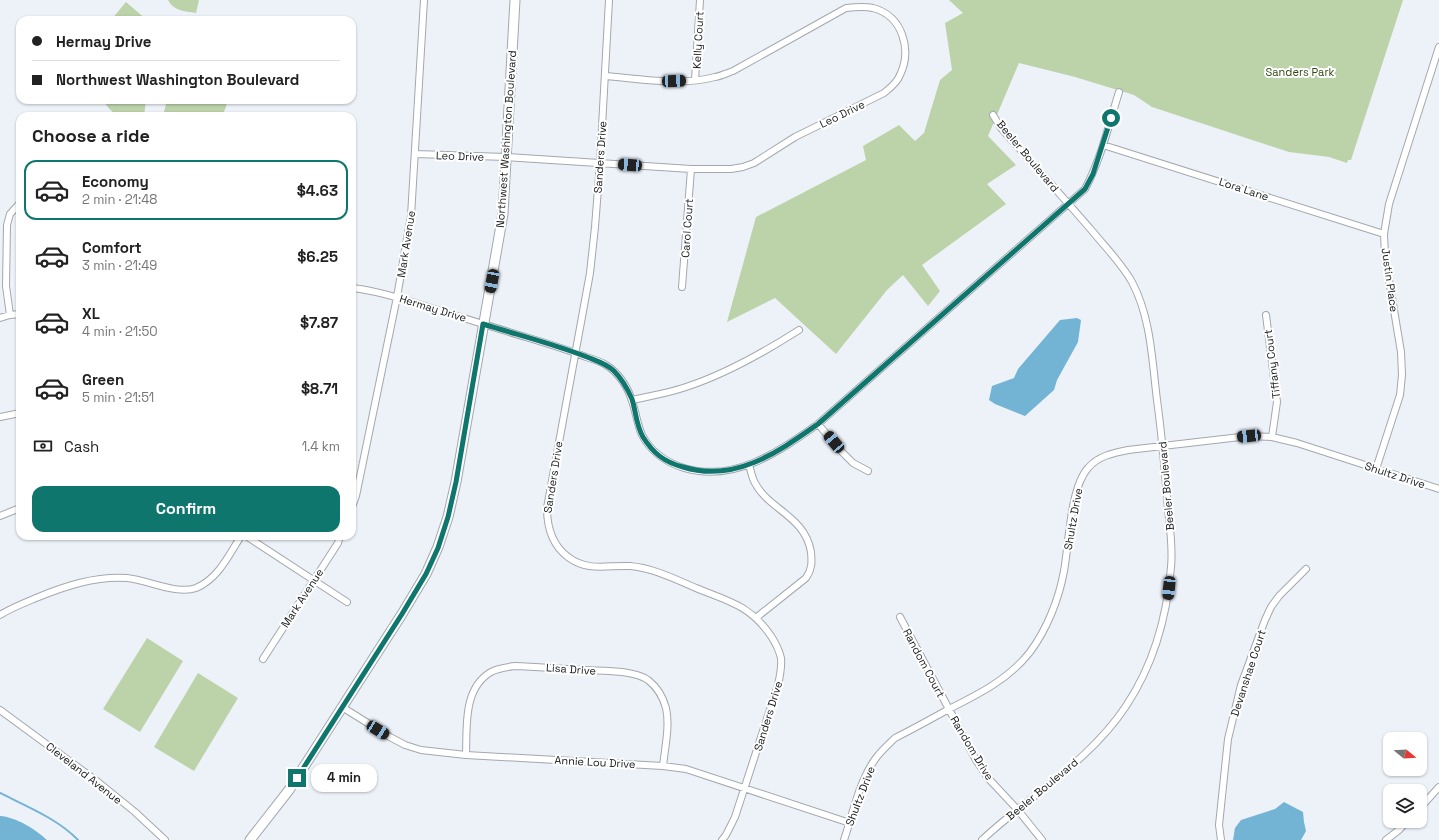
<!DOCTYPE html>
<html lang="en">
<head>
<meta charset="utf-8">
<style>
	body { margin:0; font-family:"Space Grotesk",sans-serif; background:#f2f2f2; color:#222; height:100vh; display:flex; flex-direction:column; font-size:15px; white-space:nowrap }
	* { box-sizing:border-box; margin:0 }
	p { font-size:13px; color:#767676 }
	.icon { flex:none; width:22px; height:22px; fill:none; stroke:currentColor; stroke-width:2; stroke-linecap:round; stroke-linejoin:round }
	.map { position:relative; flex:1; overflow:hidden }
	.sheet { position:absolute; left:16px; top:112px; width:340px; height:428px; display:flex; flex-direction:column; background:#fff; border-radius:12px; box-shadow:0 1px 3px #0004 }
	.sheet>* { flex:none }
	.banner { position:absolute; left:16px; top:16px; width:340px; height:88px; border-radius:12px; box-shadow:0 1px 3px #0004; display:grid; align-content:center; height:88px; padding:0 16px; background:#fff }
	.needle { width:26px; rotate:108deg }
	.tools { position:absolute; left:1383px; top:732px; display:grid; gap:8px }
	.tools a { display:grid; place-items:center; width:44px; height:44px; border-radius:8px; background:#fff; box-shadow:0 1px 3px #0004; font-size:20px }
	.end { position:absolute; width:18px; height:18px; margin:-9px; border:5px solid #0f766e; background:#fff; box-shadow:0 0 0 2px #fff }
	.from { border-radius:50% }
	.bubble { position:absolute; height:28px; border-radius:12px; background:#fff; box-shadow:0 1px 3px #0004; font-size:13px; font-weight:700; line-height:28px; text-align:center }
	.car { position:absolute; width:12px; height:24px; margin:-12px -6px; border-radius:5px; box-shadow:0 0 3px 1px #0007; background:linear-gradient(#222 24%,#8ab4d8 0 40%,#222 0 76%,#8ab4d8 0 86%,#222 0) }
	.banner b { display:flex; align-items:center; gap:14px; height:38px; font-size:15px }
	.banner b+b { border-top:1px solid #e0e0e0 }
	.banner i { width:10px; height:10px; background:#222 }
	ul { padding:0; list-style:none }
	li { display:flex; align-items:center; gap:12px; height:60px; margin:0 8px 6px; padding:0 8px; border:2px solid transparent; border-radius:12px }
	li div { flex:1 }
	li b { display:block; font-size:15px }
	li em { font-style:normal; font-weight:700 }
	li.on { border-color:#0f766e }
	li>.icon { width:36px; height:36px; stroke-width:1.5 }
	h2 { padding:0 16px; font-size:18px; line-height:48px }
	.pay { display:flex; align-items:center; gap:10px; height:44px; padding:0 16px; font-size:15px }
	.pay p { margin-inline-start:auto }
	.action { display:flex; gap:8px; margin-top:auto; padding:8px 16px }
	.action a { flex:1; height:46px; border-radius:12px; background:#0f766e; color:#fff; font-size:16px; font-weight:700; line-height:46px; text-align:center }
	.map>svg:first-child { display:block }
	.green { fill:#bcd2a9 }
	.water { fill:#73b3d4 }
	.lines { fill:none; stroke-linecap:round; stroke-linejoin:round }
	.stream { stroke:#73b3d4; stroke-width:2 }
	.street-casing { stroke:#a3a8af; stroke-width:8 }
	.secondary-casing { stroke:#a3a8af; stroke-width:11 }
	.street { stroke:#fff; stroke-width:6 }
	.secondary { stroke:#fff; stroke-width:9 }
	.route { stroke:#0f766e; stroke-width:5 }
	.labels { text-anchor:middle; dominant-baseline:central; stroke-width:4; stroke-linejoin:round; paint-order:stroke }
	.street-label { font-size:11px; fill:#17191c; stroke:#fff }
	.park-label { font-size:11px; fill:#2d480d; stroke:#fff }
</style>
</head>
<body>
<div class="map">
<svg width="1439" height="840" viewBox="0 0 1439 840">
	<rect width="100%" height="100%" fill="#edf2f9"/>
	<path class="green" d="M 168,0 L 199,0 L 196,13 C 184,11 174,11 168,0 Z
		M 949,0 L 1403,0 L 1351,160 L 1348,160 L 1347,163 L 1329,157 L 1289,152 L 1152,107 L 1134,95 L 1075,77 L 1019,63 L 988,136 L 1016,165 L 987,184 L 1006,204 L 922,265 L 940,291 L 928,306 L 903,275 L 887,290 L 836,354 L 775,298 L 727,322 L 756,217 L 866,160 L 863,146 L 899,125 L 915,141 L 924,133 L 940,80 L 952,70 L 945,23 L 963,13 Z
		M 126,2 L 147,20 L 111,20 Z
		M 103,100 L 146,100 L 144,116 C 123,116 115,120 103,100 Z
		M 167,100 L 227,100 L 226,107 L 222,116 L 163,116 Z
		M 147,638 L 183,661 L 140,732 L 103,709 Z
		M 198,673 L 238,698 L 194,771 L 154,747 Z"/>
	<path class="water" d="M 1077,318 L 1081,320 L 1078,342 L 1057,380 L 1054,390 L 1025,416 L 995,404 L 989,400 L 992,386 L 1014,378 L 1018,369 L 1060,320 Z
		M 1284,802 L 1303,812 L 1304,822 L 1306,831 L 1301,840 L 1233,840 L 1235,828 L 1241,820 L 1275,809 Z
		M 0,816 C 16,817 35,829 47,840 L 0,840 Z"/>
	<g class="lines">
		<path class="stream" d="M 0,793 C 26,806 58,819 78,840"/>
		<defs>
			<path id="street" d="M 609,0 L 600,163 L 595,227 L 590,273 L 547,508 C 547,527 552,545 568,557 C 588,572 607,565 630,566 C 653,568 675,579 696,588 C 728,601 750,605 771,636 C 775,642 779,650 781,658 C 782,667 780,676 778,685 L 735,817 L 726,835 L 722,840
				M 695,80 L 700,0
				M 1103,145 L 1384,234
				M 416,154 L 506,157 L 691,169 L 731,169 L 743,167 L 754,163 L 795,137 L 884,93 C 890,88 897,83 900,75 C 912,50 903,16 873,8 C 864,6 855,7 846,8 L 733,71 C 727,73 721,76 715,77 C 680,86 641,79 605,76
				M 682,287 L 691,169
				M 352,288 C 379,291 405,300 431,308 C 457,316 483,324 509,332 C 535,340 561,347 586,357 C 593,359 600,361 606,365 C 618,372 628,387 632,401 C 636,412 637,424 642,435 C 651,452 665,462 684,468 C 735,483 778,452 818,424 L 1085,189 C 1101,159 1109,124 1119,92
				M 10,315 L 6,286 L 7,225 L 10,214 L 20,203
				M 1266,315 L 1277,402 L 1272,437
				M 0,318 L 10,315 L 20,314
				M 632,400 C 650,396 669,393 686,387 C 726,374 763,353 799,330
				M 0,417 L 20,413
				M 818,424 L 841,451 L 853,463 L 868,471
				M 749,465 C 751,471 752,478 755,483 C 769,510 805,516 811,552 C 812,563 812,569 806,578 L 757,617
				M 1376,469 L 1400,395 L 1402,375 L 1401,352 L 1385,256 L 1384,234 L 1389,204 L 1439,47
				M 352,507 L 356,496 L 397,297 L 411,216 L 424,0
				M 0,516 L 20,508
				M 246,536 L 347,602
				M 0,615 C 11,608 24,603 36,598 C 65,586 95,576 127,578 C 148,580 177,595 196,588 C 218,579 229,555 241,536
				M 900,617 L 976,760 L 988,778 L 1017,809 L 1042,840
				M 263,659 L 338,543 L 340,536
				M 342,707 L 390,737 L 405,745 L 421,750 L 466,755 L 663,766 L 686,769 L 850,823
				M 0,710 L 98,782 L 135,812 L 165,840
				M 466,755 C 467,727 463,688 491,672 C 498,668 508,667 515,666 C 539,667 562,669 586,670 C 604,671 633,670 648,680 C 657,687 663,697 666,708 C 670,726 665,747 663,766
				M 1420,808 L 1439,787
				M 844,840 C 853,813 859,781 876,758 C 881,751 888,745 895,738 C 913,729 931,719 949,709 C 979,694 1009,679 1030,652 C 1047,629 1059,599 1064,571 C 1069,544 1070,488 1088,468 C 1098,456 1113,453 1128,450 L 1249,436 L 1272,437 L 1297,443 L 1439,489
				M 982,840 C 1030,795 1090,761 1126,706 C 1154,664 1167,617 1171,567 C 1173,548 1170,528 1168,509 C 1165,472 1162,436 1157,400 C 1152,360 1151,318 1132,282 C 1122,264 1106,248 1093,232 C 1063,197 1032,163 1001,128 L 993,115
				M 1221,840 L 1219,825 L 1228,739 L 1241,685 L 1265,620 L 1271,607 L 1279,596 L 1306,569
				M 1386,840 L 1399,830 L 1407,821"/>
			<path id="secondary" d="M 250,840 L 289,790 L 402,614 L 426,574 L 438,547 L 448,517 L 456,482 L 503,214 L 515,0"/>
		</defs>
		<use href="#street" class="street-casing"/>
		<use href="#secondary" class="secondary-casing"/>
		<use href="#street" class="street"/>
		<use href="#secondary" class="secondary"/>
	</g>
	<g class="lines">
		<path class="route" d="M 297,778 L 402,614 L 426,574 L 438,548 L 448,517 L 456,482 L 483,324 C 518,335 554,344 587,357 C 597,361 607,364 614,371 C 621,378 628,390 632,399 C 636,412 636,425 643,437 C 653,453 664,462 683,467 C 735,483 778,452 818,424 L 1085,189 L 1093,174 L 1111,118"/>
	</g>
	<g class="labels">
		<g class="street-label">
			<text transform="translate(698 40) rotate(-87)">Kelly Court</text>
			<text transform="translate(842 114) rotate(-26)">Leo Drive</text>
			<text transform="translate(506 139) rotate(-86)">Northwest Washington Boulevard</text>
			<text transform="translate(460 156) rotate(2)">Leo Drive</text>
			<text transform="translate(1028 156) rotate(50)">Beeler Boulevard</text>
			<text transform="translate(600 157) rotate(-86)">Sanders Drive</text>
			<text transform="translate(1244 189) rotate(18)">Lora Lane</text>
			<text transform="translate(687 228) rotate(-86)">Carol Court</text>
			<text transform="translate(406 244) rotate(-81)">Mark Avenue</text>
			<text transform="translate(1390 280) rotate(82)">Justin Place</text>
			<text transform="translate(433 308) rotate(17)">Hermay Drive</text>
			<text transform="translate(1272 364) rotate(-97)">Tiffany Court</text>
			<text transform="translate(1395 475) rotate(18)">Shultz Drive</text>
			<text transform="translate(553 477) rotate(-81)">Sanders Drive</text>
			<text transform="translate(1166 486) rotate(-95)">Beeler Boulevard</text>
			<text transform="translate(1073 519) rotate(-80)">Shultz Drive</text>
			<text transform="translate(302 598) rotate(-57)">Mark Avenue</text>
			<text transform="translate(924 663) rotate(62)">Random Court</text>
			<text transform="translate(571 669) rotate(4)">Lisa Drive</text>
			<text transform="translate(1248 673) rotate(-72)">Devanshae Court</text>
			<text transform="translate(768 716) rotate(-73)">Sanders Drive</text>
			<text transform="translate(972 748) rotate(59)">Random Drive</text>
			<text transform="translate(595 762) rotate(3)">Annie Lou Drive</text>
			<text transform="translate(84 773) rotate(38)">Cleveland Avenue</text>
			<text transform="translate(1042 789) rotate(-40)">Beeler Boulevard</text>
			<text transform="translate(860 796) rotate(-69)">Shultz Drive</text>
		</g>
		<g class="park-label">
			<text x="1300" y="72">Sanders Park</text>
		</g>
	</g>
</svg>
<div class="tools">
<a><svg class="needle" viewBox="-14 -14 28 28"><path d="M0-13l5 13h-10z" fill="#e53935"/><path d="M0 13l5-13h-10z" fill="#767676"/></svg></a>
<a><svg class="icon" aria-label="layers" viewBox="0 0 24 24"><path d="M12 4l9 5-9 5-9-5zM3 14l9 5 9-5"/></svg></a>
</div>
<i class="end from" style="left:1111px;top:118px"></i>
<i class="end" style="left:297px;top:778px"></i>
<div class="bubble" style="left:311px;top:764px;width:66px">4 min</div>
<i class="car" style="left:674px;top:81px;rotate:88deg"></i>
<i class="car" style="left:630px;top:165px;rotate:274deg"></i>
<i class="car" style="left:492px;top:281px;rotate:191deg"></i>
<i class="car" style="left:1249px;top:436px;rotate:264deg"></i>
<i class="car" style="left:834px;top:442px;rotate:320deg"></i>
<i class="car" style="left:1169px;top:588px;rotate:186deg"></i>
<i class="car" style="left:378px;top:730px;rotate:122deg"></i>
<div class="banner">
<b><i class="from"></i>Hermay Drive</b>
<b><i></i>Northwest Washington Boulevard</b>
</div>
<section class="sheet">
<h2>Choose a ride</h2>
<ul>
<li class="on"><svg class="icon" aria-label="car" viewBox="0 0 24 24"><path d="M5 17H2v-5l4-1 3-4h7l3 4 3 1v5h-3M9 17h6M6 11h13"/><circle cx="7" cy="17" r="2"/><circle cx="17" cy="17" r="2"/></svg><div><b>Economy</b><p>2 min · 21:48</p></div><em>$4.63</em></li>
<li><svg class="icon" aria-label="car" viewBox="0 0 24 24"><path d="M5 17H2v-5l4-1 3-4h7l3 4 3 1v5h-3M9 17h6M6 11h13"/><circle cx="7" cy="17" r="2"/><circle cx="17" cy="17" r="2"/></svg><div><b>Comfort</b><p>3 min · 21:49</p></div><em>$6.25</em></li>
<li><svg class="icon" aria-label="car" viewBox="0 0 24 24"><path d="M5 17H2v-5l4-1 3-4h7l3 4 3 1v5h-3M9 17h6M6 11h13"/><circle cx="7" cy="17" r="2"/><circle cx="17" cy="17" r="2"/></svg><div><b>XL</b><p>4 min · 21:50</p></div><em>$7.87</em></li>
<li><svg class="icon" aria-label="car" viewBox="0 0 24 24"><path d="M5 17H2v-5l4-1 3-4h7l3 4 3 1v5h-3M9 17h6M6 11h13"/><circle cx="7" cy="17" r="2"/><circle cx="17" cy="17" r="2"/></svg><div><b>Green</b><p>5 min · 21:51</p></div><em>$8.71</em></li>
</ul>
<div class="pay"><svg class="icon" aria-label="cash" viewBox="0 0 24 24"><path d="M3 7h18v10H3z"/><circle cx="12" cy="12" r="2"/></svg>Cash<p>1.4 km</p></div>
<div class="action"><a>Confirm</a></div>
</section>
</div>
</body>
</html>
